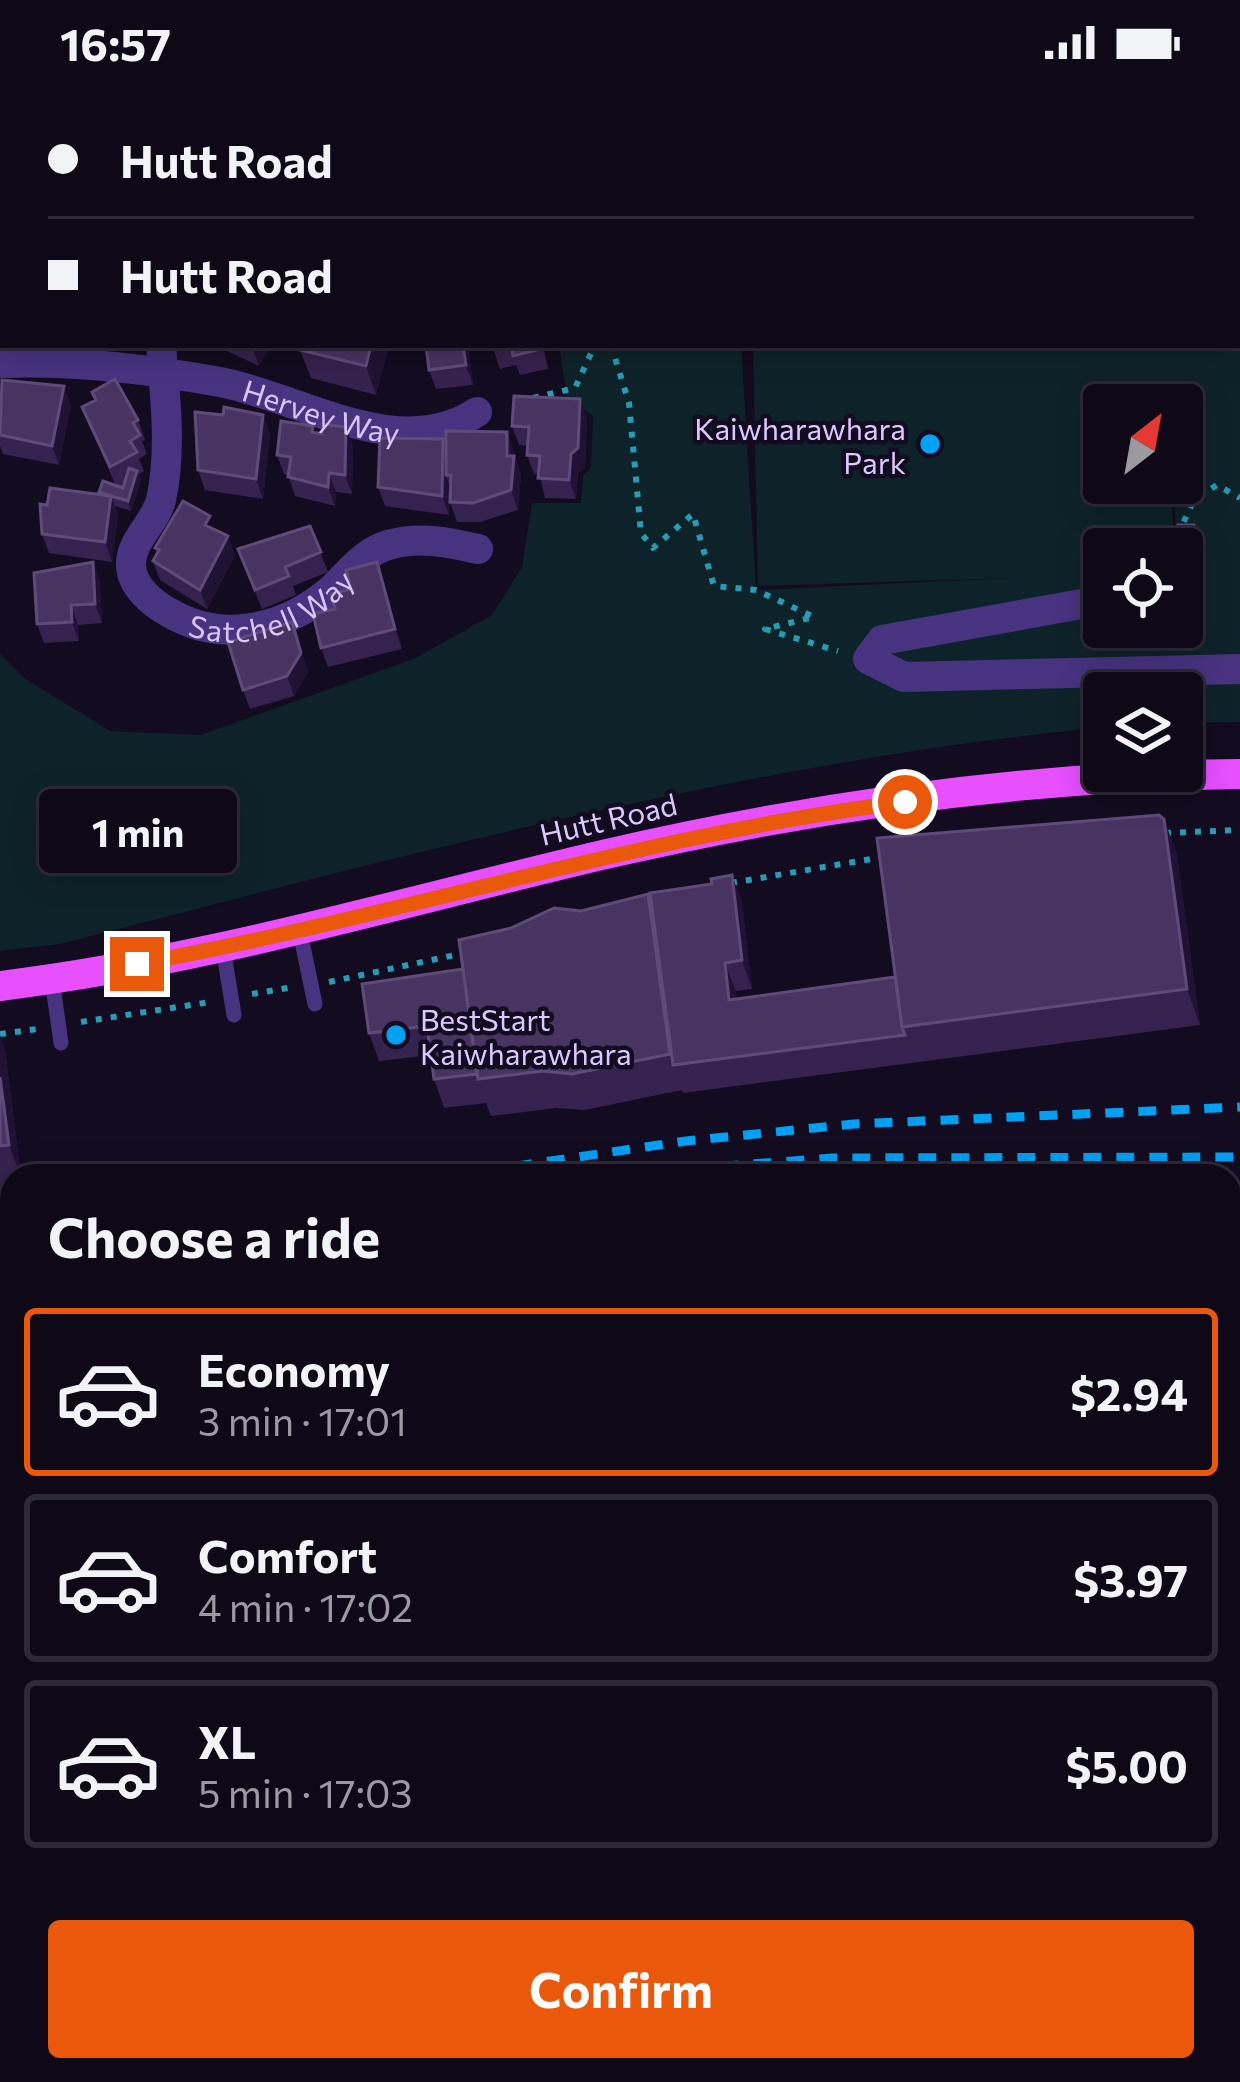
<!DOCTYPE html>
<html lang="en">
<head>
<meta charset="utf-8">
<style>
	body { margin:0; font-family:Commissioner,sans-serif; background:#1c1624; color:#f1f3f6; height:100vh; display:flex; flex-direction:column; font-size:45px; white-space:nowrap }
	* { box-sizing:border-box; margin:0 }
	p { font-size:39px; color:#9b9aa1 }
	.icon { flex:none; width:66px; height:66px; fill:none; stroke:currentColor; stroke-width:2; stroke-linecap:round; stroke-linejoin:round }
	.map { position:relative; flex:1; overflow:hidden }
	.side { position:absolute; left:0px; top:1080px; width:1242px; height:918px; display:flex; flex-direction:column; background:#0e0817; border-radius:36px 36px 0 0; box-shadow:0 6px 30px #0003,0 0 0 3px #2e2936 }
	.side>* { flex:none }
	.banner { position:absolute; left:0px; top:0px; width:1242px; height:264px; box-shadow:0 6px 30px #0003,0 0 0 3px #2e2936; display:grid; align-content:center; height:264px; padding:0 48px; background:#0e0817 }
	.needle { width:78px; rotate:31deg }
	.controls { position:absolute; left:1083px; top:300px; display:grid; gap:24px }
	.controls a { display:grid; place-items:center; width:120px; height:120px; border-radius:12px; background:#0e0817; box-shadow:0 6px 30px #0003,0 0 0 3px #2e2936; font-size:60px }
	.end { position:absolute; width:54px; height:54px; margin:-27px; border:15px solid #ea580c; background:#fff; box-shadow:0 0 0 6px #fff }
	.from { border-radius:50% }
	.bubble { position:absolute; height:84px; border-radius:12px; background:#0e0817; box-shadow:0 6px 30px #0003,0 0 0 3px #2e2936; font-size:39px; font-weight:700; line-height:84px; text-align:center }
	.banner b { display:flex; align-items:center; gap:42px; height:114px; font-size:45px }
	.banner b+b { border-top:3px solid #2e2936 }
	.banner i { width:30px; height:30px; background:#f1f3f6 }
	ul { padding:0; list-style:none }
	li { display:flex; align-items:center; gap:36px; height:168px; margin:0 24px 18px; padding:0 24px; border:6px solid #2e2936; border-radius:12px }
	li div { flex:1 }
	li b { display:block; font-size:45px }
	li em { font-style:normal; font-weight:700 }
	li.current { border-color:#ea580c }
	li>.icon { width:108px; height:108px; stroke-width:1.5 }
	h2 { padding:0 48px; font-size:54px; line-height:144px }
	.button { display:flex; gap:24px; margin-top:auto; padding:24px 48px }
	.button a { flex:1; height:138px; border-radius:12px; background:#ea580c; color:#fff; font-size:48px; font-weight:700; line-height:138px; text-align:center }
	.status { display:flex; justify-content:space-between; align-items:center; height:84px; padding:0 60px; background:#0e0817; direction:ltr }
	.status svg { height:33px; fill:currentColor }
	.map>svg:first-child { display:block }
	.green { fill:#0e2329; fill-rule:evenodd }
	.water { fill:#060d3c }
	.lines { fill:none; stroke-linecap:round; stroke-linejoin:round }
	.stream { stroke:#060d3c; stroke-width:9 }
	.path { stroke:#269cb5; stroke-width:6; stroke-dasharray:6 9; stroke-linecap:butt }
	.service { stroke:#483380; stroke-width:15 }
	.minor { stroke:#483380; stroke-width:30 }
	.primary { stroke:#e74fff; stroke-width:30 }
	.motorway { stroke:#ff4371; stroke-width:36 }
	.rail { stroke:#00a1f3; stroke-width:9; stroke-dasharray:18 15; stroke-linecap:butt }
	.wall { fill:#36224e }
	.shaded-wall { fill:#201233 }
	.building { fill:#473461; stroke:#5f4b7a; stroke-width:3 }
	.route { stroke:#ea580c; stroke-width:15 }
	.poi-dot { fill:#00a1f3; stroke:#130b1f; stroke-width:4.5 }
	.labels { text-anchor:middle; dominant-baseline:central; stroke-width:9; stroke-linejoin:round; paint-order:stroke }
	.street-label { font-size:30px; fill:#dcc8ff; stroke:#130b1f }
	.poi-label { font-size:30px; fill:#dcc8ff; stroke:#130b1f; text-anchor:end }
</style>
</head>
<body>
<div class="status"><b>16:57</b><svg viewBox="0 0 49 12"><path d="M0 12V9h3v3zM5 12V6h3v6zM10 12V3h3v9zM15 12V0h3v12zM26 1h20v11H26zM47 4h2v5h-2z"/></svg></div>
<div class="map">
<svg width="1240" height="1998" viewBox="0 0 1240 1998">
	<rect width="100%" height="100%" fill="#130b1f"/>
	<path class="green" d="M 0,0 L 340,0 L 3,3 L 3,261 L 149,261 L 0,279 Z
		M 560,0 L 1240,0 L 1240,638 L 1182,639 L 1182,609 L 1104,609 L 1104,643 C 749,678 405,771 60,860 L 0,867 L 0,570 L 24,594 L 110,647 L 201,651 L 416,574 L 492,531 L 522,483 L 532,419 L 581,419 L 583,392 L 591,384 L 593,332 L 567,314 L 559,261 L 741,261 L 756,506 L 1012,494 L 758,502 L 753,261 L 1239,261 L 1239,3 ZM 1104,321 L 1182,321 L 1182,399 L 1173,399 L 1176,445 L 1200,450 L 1199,487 L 1182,489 L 1182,543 L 1104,543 L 1104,465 L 1174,465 L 1171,399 L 1104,399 Z"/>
	<path class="water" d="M 1230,1333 L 1240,1333 L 1240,1998 L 0,1998 L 0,1504 L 12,1500 L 12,1986 L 1230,1986 Z"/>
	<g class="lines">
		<path class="stream" d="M 810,0 L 812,3"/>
		<path class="path" d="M 1194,0 L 1198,3
			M 135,3 L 139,0
			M 1239,35 L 1240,36
			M 0,79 L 3,78
			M 533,314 L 575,304 L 594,263 L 611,261 L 629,319 L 641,449 L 653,464 L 693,430 L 714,502 L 756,506 L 814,533 L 765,545 L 838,567
			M 1171,465 L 1194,416 L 1217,401 L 1240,414
			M 1165,749 L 1240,746
			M 731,799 L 883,773
			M 329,898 L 469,868
			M 252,910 L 293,903
			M 81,938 L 210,918
			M 0,950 L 38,945"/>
		<path class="service" d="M 300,848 L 315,920
			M 223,864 L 234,931
			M 52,895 L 61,959"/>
		<g class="minor">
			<path id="s1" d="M 161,261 C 165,313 172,365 161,416 C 155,440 130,456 131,482 C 132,503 153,520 170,529 C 223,560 285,545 331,506 C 348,490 364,468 388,461 C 419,452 447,458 478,465"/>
			<path id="s2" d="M 0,279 C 72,276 149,285 220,298 C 300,313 399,380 477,328"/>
			<path d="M 1104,516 L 882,556 L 868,575 L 904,593 L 1240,585"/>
		</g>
		<path class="primary" d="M 0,902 C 205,877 402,818 602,771 C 809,723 1027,692 1240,690"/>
		<path class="motorway" d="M 1230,1214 L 1240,1214
			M 1230,1262 L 1240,1262
			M 0,1354 L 12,1352
			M 0,1407 L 12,1405"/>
		<path class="rail" d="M 449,1092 L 686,1057 L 854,1040 L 1240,1023
			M 589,1092 L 832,1074 L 1240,1073
			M 1016,1092 L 1198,1090
			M 1230,1127 L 1240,1127
			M 0,1155 L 12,1153
			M 0,1198 L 12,1197
			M 0,1220 L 12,1219"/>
	</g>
	<path class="wall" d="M 214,261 L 271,261 L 259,282 Z
		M 298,261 L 389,261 L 376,311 L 311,294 Z
		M 468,261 L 473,301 L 436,305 L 429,286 Z
		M 492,261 L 543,261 L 548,285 L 520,291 L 516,281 L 500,285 Z
		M 92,308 L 138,336 L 145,356 L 142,357 L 147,370 L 139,375 L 144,387 L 139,390 L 141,396 L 131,427 L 115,422 L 118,432 L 112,478 L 49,469 L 42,450 L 47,421 L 100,411 L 99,408 L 116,402 L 82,323 L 95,316 Z
		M 0,314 L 71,321 L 59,381 L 3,370 L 0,362 Z
		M 223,331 L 263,331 L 270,350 L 263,415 L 205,406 L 198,386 Z
		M 587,334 L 585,383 L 578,389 L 576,415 L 545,414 L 539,390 L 534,390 L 527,371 L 528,362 L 519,361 L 512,342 Z
		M 507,348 L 521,391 L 518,426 L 480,438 L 457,438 L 450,418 L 450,403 L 449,431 L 385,422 L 378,403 L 443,355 L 446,363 Z
		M 316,349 L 353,362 L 352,410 L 336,408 L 335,422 L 295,412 L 288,391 L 284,390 L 277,371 Z
		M 310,442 L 328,488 L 293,502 L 296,511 L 262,525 L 238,465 Z
		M 215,446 L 235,471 L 207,525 L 160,496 L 153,477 L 157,470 L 155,464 Z
		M 1198,451 L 1198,485 L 1182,486 L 1182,465 Z
		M 100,497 L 102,539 L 78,541 L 79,557 L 44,559 L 37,540 Z
		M 384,498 L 402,565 L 328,583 L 321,564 L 335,525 Z
		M 292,538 L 308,588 L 294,612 L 250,625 L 243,606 Z
		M 1164,735 L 1177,771 L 1200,941 L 683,1009 L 682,1006 L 585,1026 L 556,1024 L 491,1032 L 486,1019 L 444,1024 L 434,995 L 431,971 L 379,977 L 369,949 L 463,885 L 581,827 L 712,800 L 732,791 L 742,819 L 752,905 L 736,907 L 736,915 L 895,893 Z
		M 0,952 L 5,966 L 21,1092 L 12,1092 L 12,1098 L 0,1100 Z"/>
	<path class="shaded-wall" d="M 253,261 L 271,261 L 259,282 L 252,263 Z
		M 371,261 L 389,261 L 376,311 L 366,282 Z
		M 463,261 L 468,261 L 473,301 L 466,281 Z
		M 64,302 L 71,321 L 59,381 L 52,362 Z
		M 580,315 L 587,334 L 585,383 L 578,389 L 576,415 L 569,396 L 571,370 Z
		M 263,331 L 270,350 L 263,415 L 256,395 Z
		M 346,343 L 353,362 L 352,410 L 345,391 Z
		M 507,348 L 521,391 L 518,426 L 511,406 L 507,372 Z
		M 443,355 L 450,374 L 446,391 L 450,403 L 449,431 L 442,412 Z
		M 137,387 L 141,396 L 131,427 L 128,417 Z
		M 329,389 L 336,408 L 335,422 L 328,403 Z
		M 111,412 L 118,432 L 112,478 L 105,458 Z
		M 1194,441 L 1198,451 L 1198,485 L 1194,476 Z
		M 228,452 L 235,471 L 207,525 L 200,506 Z
		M 93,478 L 100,497 L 102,539 L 95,520 Z
		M 377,478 L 384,498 L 402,565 L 395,545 Z
		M 71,521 L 78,541 L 79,557 L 72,538 Z
		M 292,538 L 308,588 L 294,612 L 287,592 Z
		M 1164,735 L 1177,771 L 1200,941 L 1187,905 Z
		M 732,791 L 742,819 L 752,905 L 742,876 Z
		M 725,879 L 736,907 L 740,944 L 729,916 Z
		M 0,952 L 5,966 L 21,1092 L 9,1061 L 0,993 Z"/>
	<path class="building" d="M 428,0 L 472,0 L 472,2 Z
		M 302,261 L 371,261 L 366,282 L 300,266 Z
		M 426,261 L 463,261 L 466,281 L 429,286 Z
		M 492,261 L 540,261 L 541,265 L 513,272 L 511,261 L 493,265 Z
		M 115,295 L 138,336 L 133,339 L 140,351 L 130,357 L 137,368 L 110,383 L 82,323 L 96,316 L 92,308 Z
		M 2,296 L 64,302 L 52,362 L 0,351 Z
		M 514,312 L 580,315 L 578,364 L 571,370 L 569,396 L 538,394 L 540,372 L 527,371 L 529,343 L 512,342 Z
		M 224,323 L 263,331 L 256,395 L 198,386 L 195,328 L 223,331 Z
		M 281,337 L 313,342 L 312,348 L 322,350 L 323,340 L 346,343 L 345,391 L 329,389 L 328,403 L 288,393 L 291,373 L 277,371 Z
		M 446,347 L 507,348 L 507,372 L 514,372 L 511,406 L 473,419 L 450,418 L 451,391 L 446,391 Z
		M 380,354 L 443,355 L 442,412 L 378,403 Z
		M 129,384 L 137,387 L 128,417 L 99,408 L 103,397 L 123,404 Z
		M 50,404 L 111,412 L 105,458 L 42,450 L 40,420 L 47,421 Z
		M 183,417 L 210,432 L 205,441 L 228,452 L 200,506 L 153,477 L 159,466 L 155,464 Z
		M 1178,441 L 1194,441 L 1194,476 L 1182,476 L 1182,465 L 1177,465 Z
		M 310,442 L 321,468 L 285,483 L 289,492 L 255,506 L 238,465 Z
		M 93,478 L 95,520 L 71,521 L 72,538 L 37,540 L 34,489 Z
		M 377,478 L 395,545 L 321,564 L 313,530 L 335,525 L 331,510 L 351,505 L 346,486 Z
		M 292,538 L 301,569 L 287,592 L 243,606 L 228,558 Z
		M 1159,731 L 1164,735 L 1187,905 L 902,943 L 877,754 Z
		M 732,791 L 742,876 L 725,879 L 729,916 L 895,893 L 902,943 L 905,951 L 673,981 L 650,809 L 712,800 L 711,795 Z
		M 648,810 L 670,970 L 572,990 L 543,987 L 478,995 L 459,856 L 511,844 L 554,824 L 581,827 Z
		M 463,885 L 477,990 L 434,995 L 427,942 L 369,949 L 362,900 Z
		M 0,993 L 9,1061 L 0,1062 Z"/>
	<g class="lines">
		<path class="route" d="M 137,880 C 395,833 644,751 905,718"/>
	</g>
	<g class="poi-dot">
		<circle cx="930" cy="360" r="12"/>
		<circle cx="396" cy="951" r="12"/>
	</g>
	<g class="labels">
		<g class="street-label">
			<text stroke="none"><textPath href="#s2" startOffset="327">Hervey Way</textPath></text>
			<text stroke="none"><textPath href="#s1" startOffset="402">Satchell Way</textPath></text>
			<text transform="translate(608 734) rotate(-13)">Hutt Road</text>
		</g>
		<g class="poi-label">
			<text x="906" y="343">Kaiwharawhara<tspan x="906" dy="34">Park</tspan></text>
			<text x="420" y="934" text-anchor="start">BestStart<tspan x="420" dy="34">Kaiwharawhara</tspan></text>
		</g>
	</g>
</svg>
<div class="controls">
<a><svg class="needle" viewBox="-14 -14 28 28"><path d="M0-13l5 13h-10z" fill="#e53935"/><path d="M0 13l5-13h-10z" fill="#9b9aa1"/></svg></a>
<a><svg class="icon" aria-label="locate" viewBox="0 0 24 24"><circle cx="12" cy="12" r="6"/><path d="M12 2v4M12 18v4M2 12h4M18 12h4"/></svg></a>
<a><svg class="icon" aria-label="layers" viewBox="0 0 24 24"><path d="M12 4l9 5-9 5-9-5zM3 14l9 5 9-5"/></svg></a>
</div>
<i class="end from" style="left:905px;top:718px"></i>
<i class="end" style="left:137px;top:880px"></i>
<div class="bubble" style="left:39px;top:705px;width:198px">1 min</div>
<div class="banner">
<b><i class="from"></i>Hutt Road</b>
<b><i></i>Hutt Road</b>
</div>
<section class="side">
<h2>Choose a ride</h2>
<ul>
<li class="current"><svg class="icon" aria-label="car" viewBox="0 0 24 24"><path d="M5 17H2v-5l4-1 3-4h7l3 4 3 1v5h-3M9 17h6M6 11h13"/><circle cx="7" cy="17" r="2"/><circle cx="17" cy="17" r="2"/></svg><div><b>Economy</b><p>3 min · 17:01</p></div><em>$2.94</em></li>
<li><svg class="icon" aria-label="car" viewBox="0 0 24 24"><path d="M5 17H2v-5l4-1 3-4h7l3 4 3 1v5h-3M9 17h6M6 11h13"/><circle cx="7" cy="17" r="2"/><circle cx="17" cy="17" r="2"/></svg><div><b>Comfort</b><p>4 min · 17:02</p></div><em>$3.97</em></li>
<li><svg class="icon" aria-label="car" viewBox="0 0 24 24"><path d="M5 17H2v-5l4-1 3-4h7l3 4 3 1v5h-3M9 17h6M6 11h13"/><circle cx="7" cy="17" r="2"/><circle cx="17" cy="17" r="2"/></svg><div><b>XL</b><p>5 min · 17:03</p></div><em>$5.00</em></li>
</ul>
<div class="button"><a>Confirm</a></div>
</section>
</div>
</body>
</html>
